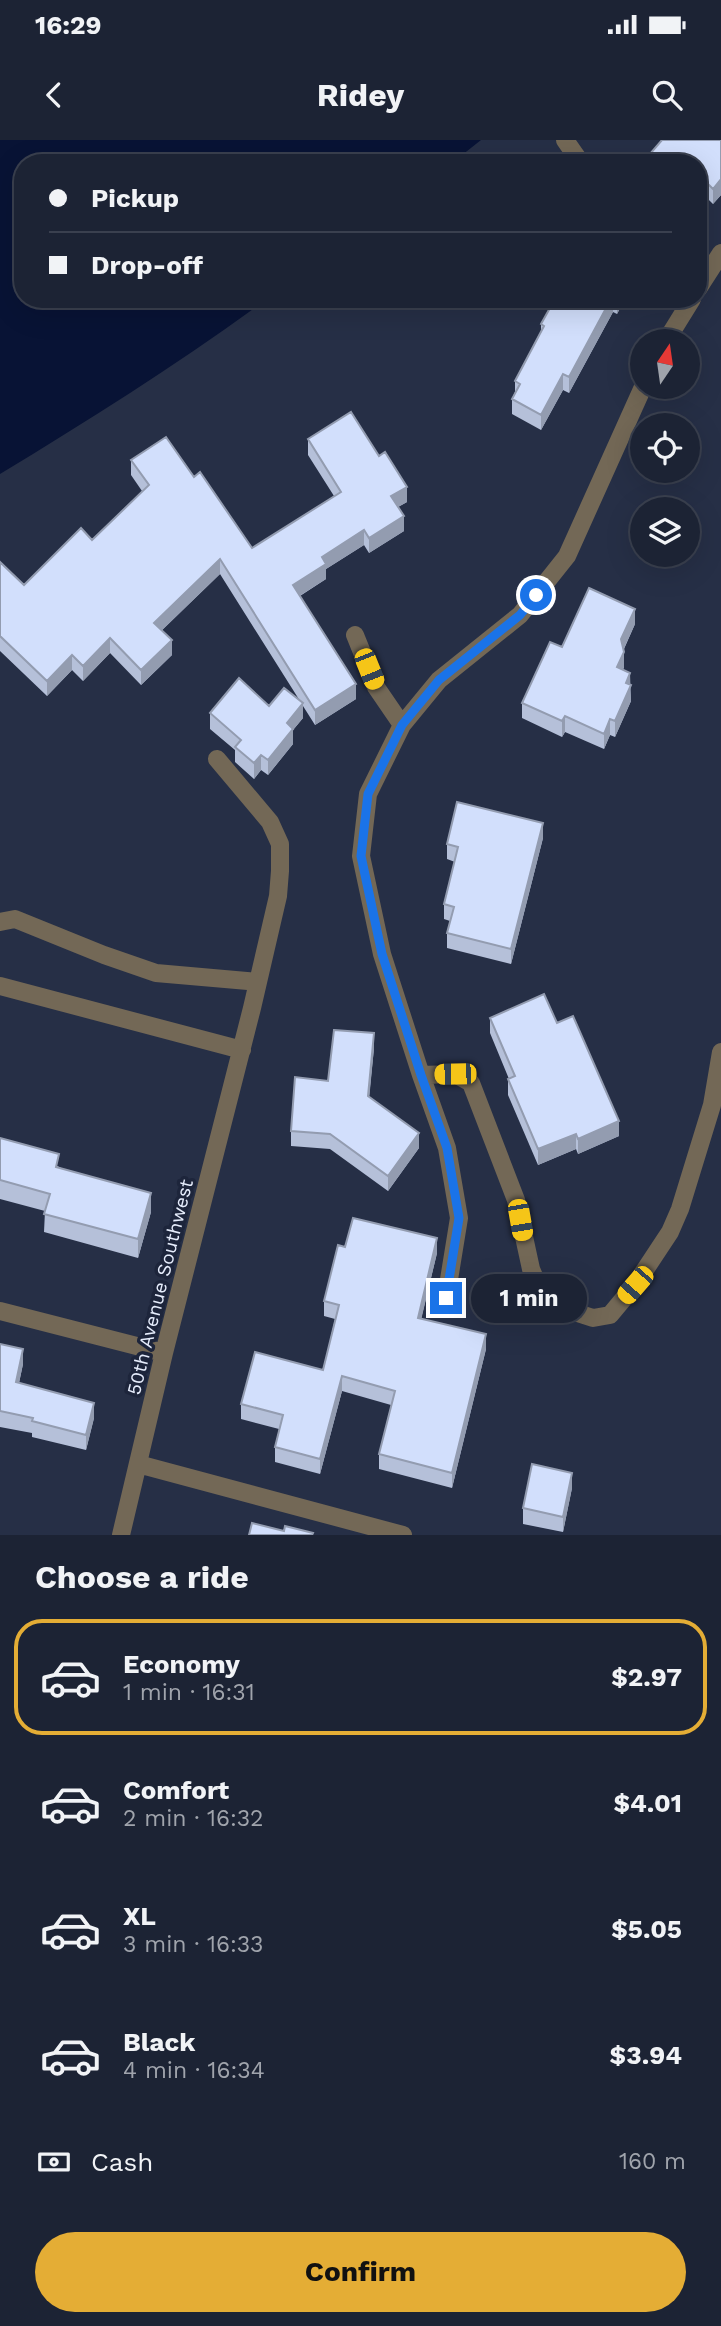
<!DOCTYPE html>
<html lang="en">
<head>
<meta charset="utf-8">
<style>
	body { margin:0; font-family:"Work Sans",sans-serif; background:#252b3c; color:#f1f3f6; height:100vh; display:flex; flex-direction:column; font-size:26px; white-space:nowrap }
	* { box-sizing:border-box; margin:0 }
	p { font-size:23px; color:#a0a4ac }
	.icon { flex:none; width:38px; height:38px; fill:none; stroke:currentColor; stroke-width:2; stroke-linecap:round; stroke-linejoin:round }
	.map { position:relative; height:1395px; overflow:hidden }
	.panel { display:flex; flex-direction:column; background:#1c2334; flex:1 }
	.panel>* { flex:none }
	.hud { position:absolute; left:14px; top:14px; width:693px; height:154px; border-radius:28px; box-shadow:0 7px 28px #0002,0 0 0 2px #3a404f; display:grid; align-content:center; height:154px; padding:0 35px; background:#1c2334 }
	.needle { width:46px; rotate:13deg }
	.tools { position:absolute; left:630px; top:189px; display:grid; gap:14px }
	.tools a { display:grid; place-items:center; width:70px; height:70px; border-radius:50%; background:#1c2334; box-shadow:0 7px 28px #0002,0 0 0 2px #3a404f; font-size:35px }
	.end { position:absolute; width:32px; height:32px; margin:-16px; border:9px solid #1a73e8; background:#fff; box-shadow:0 0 0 4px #fff }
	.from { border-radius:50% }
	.bubble { position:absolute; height:49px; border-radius:24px; background:#1c2334; box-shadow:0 7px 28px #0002,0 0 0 2px #3a404f; font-size:23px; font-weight:700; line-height:49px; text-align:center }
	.car { position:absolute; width:21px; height:42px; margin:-21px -10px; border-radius:9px; box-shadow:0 0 5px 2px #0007; background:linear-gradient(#f5c518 24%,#345 0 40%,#f5c518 0 76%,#345 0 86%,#f5c518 0) }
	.hud b { display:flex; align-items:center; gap:24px; height:66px; font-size:26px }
	.hud b+b { border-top:2px solid #3a404f }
	.hud i { width:18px; height:18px; background:#f1f3f6 }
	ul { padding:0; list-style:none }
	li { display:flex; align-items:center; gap:21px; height:116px; margin:0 14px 10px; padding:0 21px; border:4px solid transparent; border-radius:28px }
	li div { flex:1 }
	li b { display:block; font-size:26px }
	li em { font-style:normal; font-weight:700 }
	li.on { border-color:#e4ad35 }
	li>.icon { width:63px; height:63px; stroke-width:1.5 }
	h2 { padding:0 35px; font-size:32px; line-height:84px }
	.pay { display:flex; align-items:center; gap:18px; height:77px; padding:0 35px; font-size:26px }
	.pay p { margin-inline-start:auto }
	.cta { display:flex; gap:14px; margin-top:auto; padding:14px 35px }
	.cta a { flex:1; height:80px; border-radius:42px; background:#e4ad35; color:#111; font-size:28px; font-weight:700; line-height:80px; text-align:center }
	.status { display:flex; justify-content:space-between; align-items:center; height:49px; padding:0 35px; background:#1c2334; direction:ltr }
	.status svg { height:19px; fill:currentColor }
	header { display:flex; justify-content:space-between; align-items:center; height:91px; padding:0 35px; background:#1c2334; font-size:32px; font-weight:700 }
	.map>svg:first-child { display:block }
	.water { fill:#081335 }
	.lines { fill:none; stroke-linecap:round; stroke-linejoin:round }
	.minor { stroke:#736856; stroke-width:18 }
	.wall { fill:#b5c0d9 }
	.shaded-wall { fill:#939cb0 }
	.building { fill:#d2dffc; stroke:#939cb0; stroke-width:2 }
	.route { stroke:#1a73e8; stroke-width:9 }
	.labels { text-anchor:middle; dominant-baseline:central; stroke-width:7; stroke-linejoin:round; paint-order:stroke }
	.street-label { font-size:19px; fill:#e6edfc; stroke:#1d253b }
</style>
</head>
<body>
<div class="status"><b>16:29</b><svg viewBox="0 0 49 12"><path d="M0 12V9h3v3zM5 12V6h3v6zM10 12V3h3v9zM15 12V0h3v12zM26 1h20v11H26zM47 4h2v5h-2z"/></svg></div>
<header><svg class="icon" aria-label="back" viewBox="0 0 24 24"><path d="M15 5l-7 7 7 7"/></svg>Ridey<svg class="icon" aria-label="search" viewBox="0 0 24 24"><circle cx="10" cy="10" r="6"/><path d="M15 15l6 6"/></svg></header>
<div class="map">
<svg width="721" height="1395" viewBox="0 0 721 1395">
	<rect width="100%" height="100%" fill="#262f46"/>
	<path class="water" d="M 0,0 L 481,0 L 452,23 L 23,23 L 23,159 L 267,159 C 181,222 91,279 0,334 Z"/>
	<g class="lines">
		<path class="minor" d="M 565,0 L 581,23
			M 698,149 L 721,113
			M 666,201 L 692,159
			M 355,495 L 376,547 L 402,585
			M 0,782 L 15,779 L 104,815 L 156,833 L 258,842
			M 0,846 L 242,910
			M 421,935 L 455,934 L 471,943 L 516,1060 L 531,1129 L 541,1153 L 559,1167 L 593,1178 L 610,1175 L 635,1145 L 670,1092 L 680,1069 L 712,965 L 721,912
			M 446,1158 L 459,1078 L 447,1008 L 421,935 L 382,814 L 361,716 L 368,654 L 402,585 L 439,540 L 520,475 L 567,416 L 643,247
			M 0,1171 L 164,1213
			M 138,1324 L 403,1395
			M 121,1395 L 164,1213 L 252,868 L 278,756 L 280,731 L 280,704 L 270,682 L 217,619"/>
	</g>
	<path class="wall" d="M 721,0 L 721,55 L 713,64 L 707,58 L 698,74 L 698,23 Z
		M 555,159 L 625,159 L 617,174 L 613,172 L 569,253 L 563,250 L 541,290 L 512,274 L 512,259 L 515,252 L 515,241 L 541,192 L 541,184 Z
		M 308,299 L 407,362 L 398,367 L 404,391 L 369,413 L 364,405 L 326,429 L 326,439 L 300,456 L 356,559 L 315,585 L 303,566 L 303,578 L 293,590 L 293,604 L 268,635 L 261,630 L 254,639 L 235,622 L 235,610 L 210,589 L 210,573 L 269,566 L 300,561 L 220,434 L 162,490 L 172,515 L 141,545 L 110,513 L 83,541 L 72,530 L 47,556 L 0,511 L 0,422 L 24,445 L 92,400 L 142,351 L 131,335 L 131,320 L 194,337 L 252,408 L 334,356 L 308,315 Z
		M 635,484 L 624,509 L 624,527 L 623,530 L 630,545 L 631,561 L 615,597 L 610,595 L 604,609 L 565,592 L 562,597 L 522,578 L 522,563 L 562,507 Z
		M 543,698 L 511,824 L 447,808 L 447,793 L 450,781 L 444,779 L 444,764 L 455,722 L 447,719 L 447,704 Z
		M 490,878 L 557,883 L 619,996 L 578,1014 L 576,1009 L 538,1025 L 508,955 L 508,939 L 509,939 L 490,893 Z
		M 374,908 L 369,957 L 419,1008 L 388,1051 L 330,1009 L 291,1006 L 291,991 L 328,941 Z
		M 0,998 L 151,1072 L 138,1118 L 44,1092 L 45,1071 L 0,1059 Z
		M 345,1107 L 437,1113 L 421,1179 L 486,1209 L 452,1348 L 379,1329 L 379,1314 L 391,1265 L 342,1251 L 320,1334 L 275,1322 L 275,1307 L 279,1289 L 241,1279 L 241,1264 L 323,1230 L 335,1179 L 324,1176 L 324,1161 Z
		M 0,1204 L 23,1224 L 19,1243 L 94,1278 L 86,1310 L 32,1297 L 32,1293 L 0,1287 Z
		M 572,1348 L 563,1392 L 523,1384 L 523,1368 Z"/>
	<path class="shaded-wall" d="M 721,39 L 721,55 L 713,64 L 713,49 Z
		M 707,43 L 707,58 L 698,74 L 698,59 Z
		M 611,159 L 613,159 L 613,172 L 569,253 L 569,237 Z
		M 617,159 L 625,159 L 617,174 Z
		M 563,234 L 563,250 L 541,290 L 541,275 Z
		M 407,347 L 407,362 L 391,371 L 391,356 Z
		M 404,376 L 404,391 L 369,413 L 369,398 Z
		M 364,390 L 364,405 L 326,429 L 326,439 L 293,460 L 293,445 L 322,417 Z
		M 220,419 L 220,434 L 154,498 L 154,483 Z
		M 635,469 L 635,484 L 621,515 L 621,499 Z
		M 110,498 L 110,513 L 83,541 L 83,526 Z
		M 172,500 L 172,515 L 141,545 L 141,530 Z
		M 624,512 L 624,527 L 617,542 L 617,527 Z
		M 72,515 L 72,530 L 47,556 L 47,541 Z
		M 630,533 L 631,561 L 615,597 L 615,581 L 626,543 Z
		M 356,544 L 356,559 L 315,585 L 315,570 Z
		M 303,563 L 303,578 L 293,590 L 293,604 L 268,635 L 268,620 L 287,583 Z
		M 565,576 L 565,592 L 562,597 L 562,581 Z
		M 610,579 L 610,595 L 604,609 L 604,594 Z
		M 261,615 L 261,630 L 254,639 L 254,623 Z
		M 543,683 L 543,698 L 511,824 L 511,809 Z
		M 374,893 L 374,908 L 368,971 L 368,956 Z
		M 619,981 L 619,996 L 578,1014 L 578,999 Z
		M 419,993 L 419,1008 L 388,1051 L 388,1036 Z
		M 576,994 L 576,1009 L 538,1025 L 538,1009 Z
		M 151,1053 L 151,1072 L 138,1118 L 138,1099 Z
		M 437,1098 L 437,1113 L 418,1193 L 418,1178 Z
		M 486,1194 L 486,1209 L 452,1348 L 452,1333 Z
		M 23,1209 L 23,1224 L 16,1257 L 16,1242 Z
		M 342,1236 L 342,1251 L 320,1334 L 320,1319 Z
		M 94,1263 L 94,1278 L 86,1310 L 86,1295 Z
		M 572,1333 L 572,1348 L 563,1392 L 563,1377 Z"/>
	<path class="building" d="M 662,0 L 721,0 L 721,39 L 713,49 L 707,43 L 698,59 L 698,23 L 645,23 L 649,15 Z
		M 555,159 L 611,159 L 569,237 L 563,234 L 541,275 L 512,259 L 520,244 L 515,241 L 544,186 L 541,184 Z
		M 351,272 L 379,316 L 385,312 L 407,347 L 391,356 L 404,376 L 369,398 L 364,390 L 322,417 L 326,424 L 293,445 L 356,544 L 315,570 L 220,419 L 154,483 L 172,500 L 141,530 L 110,498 L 83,526 L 72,515 L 47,541 L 0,496 L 0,422 L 24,445 L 81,388 L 92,400 L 149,345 L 131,320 L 166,297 L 194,337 L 200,332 L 252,408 L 341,352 L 308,299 Z
		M 589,448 L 635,469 L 621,499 L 624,512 L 617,527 L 630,533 L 626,543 L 631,545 L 615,581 L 610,579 L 604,594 L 565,576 L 562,581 L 522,563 L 550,502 L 562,507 Z
		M 239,538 L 269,566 L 284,548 L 303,563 L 287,583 L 293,589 L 268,620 L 261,615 L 254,623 L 235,607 L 241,600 L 210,573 Z
		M 457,662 L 543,683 L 511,809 L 447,793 L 454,767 L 444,764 L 458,707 L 447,704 Z
		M 544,854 L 557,883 L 573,876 L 619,981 L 578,999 L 576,994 L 538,1009 L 508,939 L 515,936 L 490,878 Z
		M 334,890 L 374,893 L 368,956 L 419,993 L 388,1036 L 330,994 L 291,991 L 295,937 L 328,941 Z
		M 0,998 L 59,1014 L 56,1027 L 151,1053 L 138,1099 L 44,1074 L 50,1054 L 0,1040 Z
		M 353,1078 L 437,1098 L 418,1178 L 486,1194 L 452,1333 L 379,1314 L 395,1251 L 342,1236 L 320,1319 L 275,1307 L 283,1275 L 241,1264 L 255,1212 L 323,1230 L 339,1165 L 324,1161 L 338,1105 L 345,1107 Z
		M 0,1204 L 23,1209 L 16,1242 L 94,1263 L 86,1295 L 32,1281 L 33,1278 L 0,1271 Z
		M 532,1324 L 572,1333 L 563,1377 L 523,1368 Z
		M 252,1383 L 284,1391 L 285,1386 L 313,1393 L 312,1395 L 249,1395 Z"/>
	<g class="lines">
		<path class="route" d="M 446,1158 L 459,1078 L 447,1008 L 421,935 L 382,814 L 361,716 L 368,654 L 402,585 L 439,540 L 520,475 L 536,455"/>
	</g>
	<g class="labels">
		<g class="street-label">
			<text transform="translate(160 1147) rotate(-76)">50th Avenue Southwest</text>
		</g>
	</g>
</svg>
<div class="tools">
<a><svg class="needle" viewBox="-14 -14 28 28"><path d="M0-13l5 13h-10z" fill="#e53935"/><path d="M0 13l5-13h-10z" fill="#a0a4ac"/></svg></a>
<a><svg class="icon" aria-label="locate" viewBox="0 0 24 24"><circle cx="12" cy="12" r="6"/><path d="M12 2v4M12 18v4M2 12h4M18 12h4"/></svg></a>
<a><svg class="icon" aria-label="layers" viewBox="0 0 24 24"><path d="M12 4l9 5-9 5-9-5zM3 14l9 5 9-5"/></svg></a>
</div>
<i class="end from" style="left:536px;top:455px"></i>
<i class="end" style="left:446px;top:1158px"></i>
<div class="bubble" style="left:471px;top:1134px;width:116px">1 min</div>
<i class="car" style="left:369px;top:529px;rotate:158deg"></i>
<i class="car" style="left:455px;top:934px;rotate:269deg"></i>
<i class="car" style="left:520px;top:1080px;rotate:170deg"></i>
<i class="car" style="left:635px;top:1145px;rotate:221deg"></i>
<div class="hud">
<b><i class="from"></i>Pickup</b>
<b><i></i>Drop-off</b>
</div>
</div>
<section class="panel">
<h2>Choose a ride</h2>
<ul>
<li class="on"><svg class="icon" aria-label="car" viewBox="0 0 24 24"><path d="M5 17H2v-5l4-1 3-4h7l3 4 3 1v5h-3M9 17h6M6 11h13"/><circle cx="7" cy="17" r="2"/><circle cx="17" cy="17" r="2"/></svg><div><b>Economy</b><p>1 min · 16:31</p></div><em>$2.97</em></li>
<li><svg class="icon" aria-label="car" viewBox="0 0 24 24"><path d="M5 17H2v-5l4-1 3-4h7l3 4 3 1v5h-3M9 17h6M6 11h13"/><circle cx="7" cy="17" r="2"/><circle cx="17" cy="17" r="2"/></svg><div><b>Comfort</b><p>2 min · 16:32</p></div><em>$4.01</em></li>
<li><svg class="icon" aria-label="car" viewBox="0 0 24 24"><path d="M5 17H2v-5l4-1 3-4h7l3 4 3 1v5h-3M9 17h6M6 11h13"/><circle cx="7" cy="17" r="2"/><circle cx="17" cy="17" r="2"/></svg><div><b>XL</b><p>3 min · 16:33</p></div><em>$5.05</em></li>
<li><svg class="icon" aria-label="car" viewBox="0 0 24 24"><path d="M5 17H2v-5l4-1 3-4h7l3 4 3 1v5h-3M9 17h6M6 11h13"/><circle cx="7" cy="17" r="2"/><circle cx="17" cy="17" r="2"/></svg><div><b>Black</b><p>4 min · 16:34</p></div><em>$3.94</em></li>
</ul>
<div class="pay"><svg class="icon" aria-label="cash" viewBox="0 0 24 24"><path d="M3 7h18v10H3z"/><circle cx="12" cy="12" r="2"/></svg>Cash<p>160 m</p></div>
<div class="cta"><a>Confirm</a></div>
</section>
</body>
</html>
